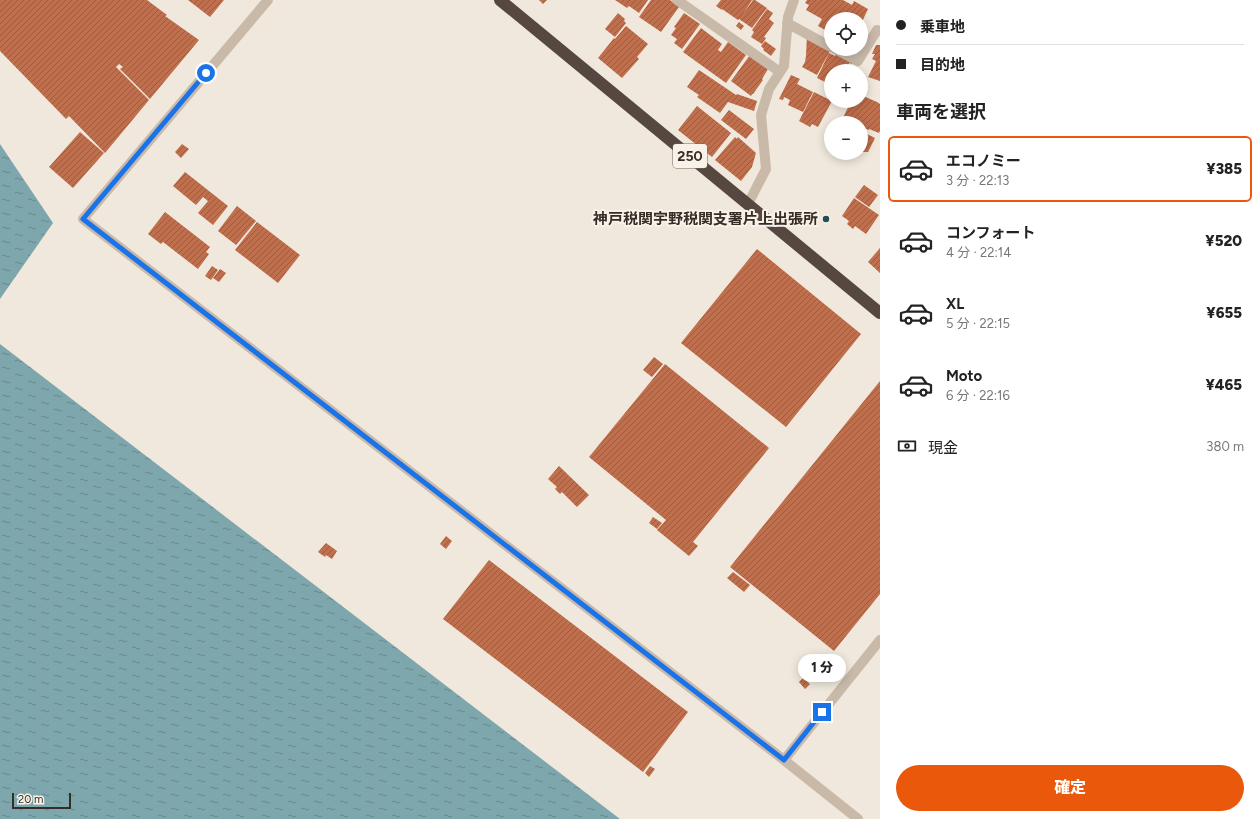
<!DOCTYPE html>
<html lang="ja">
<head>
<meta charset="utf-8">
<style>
	body { margin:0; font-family:Figtree,"Noto Sans JP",sans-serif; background:#f2f2f2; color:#222; height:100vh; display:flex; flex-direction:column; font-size:15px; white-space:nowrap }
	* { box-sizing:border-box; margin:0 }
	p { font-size:13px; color:#767676 }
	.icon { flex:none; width:22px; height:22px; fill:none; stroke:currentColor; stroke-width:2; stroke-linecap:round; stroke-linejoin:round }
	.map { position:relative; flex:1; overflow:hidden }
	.panel { display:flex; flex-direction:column; background:#fff; width:380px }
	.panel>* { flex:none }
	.guide { display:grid; align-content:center; height:88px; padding:0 16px; background:#fff }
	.buttons { position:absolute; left:824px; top:12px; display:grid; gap:8px }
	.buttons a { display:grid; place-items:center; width:44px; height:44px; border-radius:50%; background:#fff; box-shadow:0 2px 10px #0003; font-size:20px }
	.scale { position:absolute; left:12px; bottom:10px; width:59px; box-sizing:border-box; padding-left:4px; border:2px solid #352d28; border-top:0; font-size:11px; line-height:14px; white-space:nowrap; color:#352d28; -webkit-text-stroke:3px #f8f2e8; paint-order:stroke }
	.end { position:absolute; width:18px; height:18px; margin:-9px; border:5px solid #1a73e8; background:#fff; box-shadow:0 0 0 2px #fff }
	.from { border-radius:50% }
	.bubble { position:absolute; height:28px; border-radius:14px; background:#fff; box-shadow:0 2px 10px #0003; font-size:13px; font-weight:800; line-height:28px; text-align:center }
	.guide b { display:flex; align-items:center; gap:14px; height:38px; font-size:15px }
	.guide b+b { border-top:1px solid #e0e0e0 }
	.guide i { width:10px; height:10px; background:#222 }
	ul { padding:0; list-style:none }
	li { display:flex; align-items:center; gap:12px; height:66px; margin:0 8px 6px; padding:0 8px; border:2px solid transparent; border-radius:6px }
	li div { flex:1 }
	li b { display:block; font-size:15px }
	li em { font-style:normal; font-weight:800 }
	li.current { border-color:#ea580c }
	li>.icon { width:36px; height:36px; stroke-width:1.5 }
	h2 { padding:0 16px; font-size:18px; line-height:48px }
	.pay { display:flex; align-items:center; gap:10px; height:44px; padding:0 16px; font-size:15px }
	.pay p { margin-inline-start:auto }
	.button { display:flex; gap:8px; margin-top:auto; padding:8px 16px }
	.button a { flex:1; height:46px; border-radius:24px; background:#ea580c; color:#fff; font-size:16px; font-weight:800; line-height:46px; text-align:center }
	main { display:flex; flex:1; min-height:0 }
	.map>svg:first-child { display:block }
	.water { fill:url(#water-ripples) }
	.building { fill:url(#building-hatch) }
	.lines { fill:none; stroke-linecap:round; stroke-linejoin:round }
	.minor { stroke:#c8b9a9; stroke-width:10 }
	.highway { stroke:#564840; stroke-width:12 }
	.route { stroke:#1a73e8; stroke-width:5 }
	.poi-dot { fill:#214d54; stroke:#f8f2e8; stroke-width:1.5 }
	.labels { text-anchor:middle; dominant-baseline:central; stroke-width:4; stroke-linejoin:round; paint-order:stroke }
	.shield { fill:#f8f2e8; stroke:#706862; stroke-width:1 }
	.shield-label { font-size:14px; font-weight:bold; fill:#352d28 }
	.poi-label { font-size:15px; font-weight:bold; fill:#352d28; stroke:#f8f2e8; text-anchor:end }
</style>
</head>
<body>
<main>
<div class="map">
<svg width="880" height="819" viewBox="0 0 880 819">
	<defs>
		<pattern id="water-ripples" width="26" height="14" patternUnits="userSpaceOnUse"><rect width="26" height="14" fill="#7da7ac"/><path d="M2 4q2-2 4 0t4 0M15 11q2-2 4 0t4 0" fill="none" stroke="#67888c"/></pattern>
		<pattern id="building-hatch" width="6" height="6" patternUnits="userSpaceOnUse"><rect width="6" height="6" fill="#be6f4d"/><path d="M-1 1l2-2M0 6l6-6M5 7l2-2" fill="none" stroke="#9b5c40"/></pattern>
	</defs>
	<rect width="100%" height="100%" fill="#f0e8dc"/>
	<path class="water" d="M 0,144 L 53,223 L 0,299 Z
		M 0,344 L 620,819 L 0,819 Z"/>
	<path class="building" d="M 0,0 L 147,0 L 167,15 L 165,16 L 199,40 L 150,99 L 120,69 L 123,67 L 119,64 L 116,67 L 149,100 L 105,153 L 69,116 L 66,119 L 0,51 Z
		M 188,0 L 224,0 L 210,17 Z
		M 539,0 L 547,0 L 543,4 Z
		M 615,0 L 648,0 L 639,13 L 629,6 L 627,8 Z
		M 651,0 L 670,0 L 679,7 L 661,32 L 639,17 Z
		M 721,0 L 752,0 L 743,14 L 753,0 L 755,0 L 767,8 L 752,28 L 739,19 L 738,20 L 722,9 L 722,10 L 716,6 Z
		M 807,0 L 843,0 L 852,5 L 854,1 L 868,9 L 861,24 L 861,19 L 831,19 L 831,25 L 827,31 L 818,26 L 822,19 L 806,10 L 809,5 L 805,3 Z
		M 767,9 L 773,13 L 769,19 L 774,23 L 764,37 L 766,38 L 762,44 L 751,37 L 754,32 L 752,30 Z
		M 618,13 L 625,19 L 624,21 L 626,23 L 615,37 L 605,29 Z
		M 684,13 L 700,24 L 682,49 L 674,43 L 677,39 L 671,35 L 676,28 L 674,27 Z
		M 739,22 L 744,26 L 741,30 L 736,26 Z
		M 626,26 L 648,44 L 637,57 L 639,59 L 622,78 L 598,58 L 614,38 L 615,39 Z
		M 701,28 L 722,44 L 707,66 L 718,50 L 721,52 L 728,42 L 746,55 L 726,83 L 683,52 Z
		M 807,33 L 831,49 L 817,75 L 802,67 L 805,62 L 806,56 Z
		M 765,41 L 776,49 L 771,56 L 763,50 L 764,49 L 761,46 Z
		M 876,45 L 880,45 L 880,81 L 868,77 L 876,61 L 872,59 L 875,54 L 872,54 Z
		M 837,51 L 855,58 L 852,64 L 849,63 L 846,71 L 831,71 L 831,85 L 817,78 L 829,53 L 835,56 Z
		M 750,55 L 768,69 L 762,79 L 763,80 L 753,94 L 752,94 L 751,96 L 731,81 Z
		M 699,70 L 736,95 L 737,94 L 757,101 L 754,111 L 728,102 L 720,113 L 697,97 L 699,95 L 687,87 Z
		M 791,75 L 800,79 L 797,84 L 813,92 L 803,112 L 788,105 L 790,100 L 784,97 L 783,100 L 779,99 Z
		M 814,92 L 832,101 L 818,127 L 812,124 L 810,127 L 799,121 Z
		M 861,95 L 877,102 L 880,104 L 880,131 L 879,133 L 869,129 L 869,130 L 861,127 L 861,123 L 852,123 L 843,118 L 851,101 L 861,101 Z
		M 697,106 L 731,133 L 712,157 L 678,130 Z
		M 729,110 L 754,129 L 746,139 L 721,120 Z
		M 861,131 L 875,138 L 868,152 L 861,152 Z
		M 80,132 L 104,153 L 73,188 L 49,167 Z
		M 735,137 L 737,139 L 738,137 L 756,153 L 752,167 L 741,181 L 715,160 Z
		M 182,144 L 189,149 L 181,158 L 175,152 Z
		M 185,172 L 228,206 L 213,225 L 198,213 L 208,201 L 203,197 L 196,205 L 173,186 Z
		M 864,185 L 878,195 L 869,207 L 855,197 Z
		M 854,198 L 879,215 L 866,234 L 855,226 L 853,229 L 847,224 L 849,221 L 842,216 Z
		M 237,206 L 256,221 L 236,245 L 218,231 Z
		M 165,212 L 210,247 L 206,252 L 209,254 L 198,269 L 163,242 L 161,244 L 148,234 Z
		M 257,222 L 300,255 L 278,283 L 235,250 Z
		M 880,248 L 880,273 L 868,262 Z
		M 757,249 L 861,334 L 786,427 L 681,343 Z
		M 212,266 L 218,270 L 211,280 L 205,276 Z
		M 220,269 L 226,273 L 219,282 L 213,278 Z
		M 654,357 L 663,364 L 652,377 L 643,370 Z
		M 665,364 L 769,448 L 693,542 L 698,546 L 689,556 L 657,530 L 666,520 L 589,457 Z
		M 880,381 L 880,594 L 834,651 L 730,567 Z
		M 559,466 L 589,495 L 577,507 L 562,492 L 560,494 L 555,489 L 557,487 L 548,479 Z
		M 653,517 L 662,523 L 657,529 L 649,523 Z
		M 446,536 L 452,541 L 446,549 L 440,544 Z
		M 326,543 L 337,551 L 332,559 L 326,555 L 325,557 L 318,552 Z
		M 489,560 L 688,712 L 643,772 L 443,619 Z
		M 733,572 L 750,585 L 744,592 L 727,578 Z
		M 803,678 L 810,684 L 805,689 L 799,682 Z
		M 650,766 L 655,769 L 649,777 L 645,773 Z"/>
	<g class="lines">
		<path class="minor" d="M 268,0 L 83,219 L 784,760 L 858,819
			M 677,0 L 780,72
			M 787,23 L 831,47
			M 835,49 L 858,61 L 877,30 L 880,31
			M 748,204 L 766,169 L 761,115 L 769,89 L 784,66 L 788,17 L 794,0
			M 784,760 L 880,640"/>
		<path class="highway" d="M 500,0 L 880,313"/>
	</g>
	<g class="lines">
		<path class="route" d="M 206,73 L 83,219 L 784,760 L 822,712"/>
	</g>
	<circle class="poi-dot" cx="826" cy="219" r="4"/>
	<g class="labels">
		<rect class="shield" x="673" y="144" width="34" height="24" rx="3"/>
		<g class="shield-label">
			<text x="690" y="156">250</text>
		</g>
		<g class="poi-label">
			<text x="818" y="219">神戸税関宇野税関支署片上出張所</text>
		</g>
	</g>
</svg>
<div class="buttons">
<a><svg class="icon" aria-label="locate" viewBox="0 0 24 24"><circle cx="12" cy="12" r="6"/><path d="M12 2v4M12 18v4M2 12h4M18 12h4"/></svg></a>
<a>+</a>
<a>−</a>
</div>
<div class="scale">20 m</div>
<i class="end from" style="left:206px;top:73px"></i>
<i class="end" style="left:822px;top:712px"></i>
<div class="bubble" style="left:798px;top:654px;width:48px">1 分</div>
</div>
<section class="panel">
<div class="guide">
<b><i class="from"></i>乗車地</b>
<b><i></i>目的地</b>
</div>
<h2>車両を選択</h2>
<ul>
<li class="current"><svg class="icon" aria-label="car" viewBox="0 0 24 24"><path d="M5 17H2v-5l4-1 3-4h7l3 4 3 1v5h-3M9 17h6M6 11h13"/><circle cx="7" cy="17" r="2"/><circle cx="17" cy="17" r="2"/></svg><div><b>エコノミー</b><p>3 分 · 22:13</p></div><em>¥385</em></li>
<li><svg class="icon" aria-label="car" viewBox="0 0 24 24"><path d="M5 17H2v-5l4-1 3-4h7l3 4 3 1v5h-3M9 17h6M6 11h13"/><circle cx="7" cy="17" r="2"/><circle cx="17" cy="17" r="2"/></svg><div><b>コンフォート</b><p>4 分 · 22:14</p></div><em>¥520</em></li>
<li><svg class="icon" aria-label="car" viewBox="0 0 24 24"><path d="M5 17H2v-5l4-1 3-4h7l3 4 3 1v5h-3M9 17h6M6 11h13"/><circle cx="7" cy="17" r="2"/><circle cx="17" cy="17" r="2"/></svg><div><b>XL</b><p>5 分 · 22:15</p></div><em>¥655</em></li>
<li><svg class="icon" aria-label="car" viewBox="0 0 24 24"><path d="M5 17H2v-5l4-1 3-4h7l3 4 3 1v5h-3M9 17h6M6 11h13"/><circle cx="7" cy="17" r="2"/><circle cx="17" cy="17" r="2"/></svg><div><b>Moto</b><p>6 分 · 22:16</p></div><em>¥465</em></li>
</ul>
<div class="pay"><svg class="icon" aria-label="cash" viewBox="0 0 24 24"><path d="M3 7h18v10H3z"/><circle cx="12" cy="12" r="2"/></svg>現金<p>380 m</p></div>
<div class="button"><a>確定</a></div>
</section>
</main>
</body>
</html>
